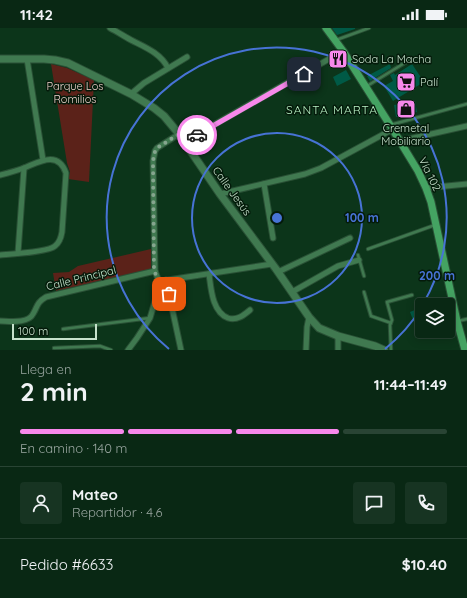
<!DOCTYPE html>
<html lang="es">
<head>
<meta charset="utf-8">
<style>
  :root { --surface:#092814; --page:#173422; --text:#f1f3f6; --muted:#99a6a0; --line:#294434; --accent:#f788eb }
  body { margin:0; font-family:Quicksand,sans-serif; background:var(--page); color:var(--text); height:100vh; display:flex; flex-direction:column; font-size:15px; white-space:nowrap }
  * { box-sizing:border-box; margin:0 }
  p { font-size:13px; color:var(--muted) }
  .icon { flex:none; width:22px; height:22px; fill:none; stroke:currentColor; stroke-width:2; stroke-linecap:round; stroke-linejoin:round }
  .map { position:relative; height:322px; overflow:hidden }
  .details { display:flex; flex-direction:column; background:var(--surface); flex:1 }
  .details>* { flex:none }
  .fabs { position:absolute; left:415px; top:270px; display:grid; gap:8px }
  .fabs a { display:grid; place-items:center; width:40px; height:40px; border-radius:4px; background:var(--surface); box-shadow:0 2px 10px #0003,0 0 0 1px var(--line); font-size:20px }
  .scale { position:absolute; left:12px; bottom:10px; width:85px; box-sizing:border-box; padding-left:4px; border:2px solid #c6e2cc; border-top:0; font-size:11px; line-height:14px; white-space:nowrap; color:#c6e2cc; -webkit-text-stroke:3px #041a0a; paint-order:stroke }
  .pin { position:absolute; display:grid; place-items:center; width:34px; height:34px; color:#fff; margin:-17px; border-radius:8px; box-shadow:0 2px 6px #0006 }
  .courier { position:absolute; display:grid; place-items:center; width:40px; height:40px; margin:-20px; border:3px solid #f788eb; border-radius:50%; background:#fff; color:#222; box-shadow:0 1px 5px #0007 }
  .headline em { font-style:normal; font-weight:800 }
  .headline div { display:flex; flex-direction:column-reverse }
  .headline { display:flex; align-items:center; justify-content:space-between; height:68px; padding:0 20px }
  h1 { font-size:26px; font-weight:800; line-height:30px }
  .bar { display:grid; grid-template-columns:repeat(4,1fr); gap:6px 4px; align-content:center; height:48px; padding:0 20px }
  .bar i { height:5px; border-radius:3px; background:var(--line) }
  .bar .current { background:var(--accent) }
  .bar p { grid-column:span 4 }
  .line { display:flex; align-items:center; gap:10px; padding:0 20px; border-top:1px solid var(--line) }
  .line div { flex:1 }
  .round { display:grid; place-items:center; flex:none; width:42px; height:42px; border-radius:4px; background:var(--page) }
  .status { display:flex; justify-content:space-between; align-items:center; height:28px; padding:0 20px; background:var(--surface); direction:ltr }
  .status svg { height:11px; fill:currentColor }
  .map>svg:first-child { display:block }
  .green { fill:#5b2219 }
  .building { fill:#005a46 }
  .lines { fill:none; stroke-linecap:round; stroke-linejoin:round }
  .service-casing { stroke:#2a5136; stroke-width:4.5 }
  .minor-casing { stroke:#2a5136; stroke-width:7 }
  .tertiary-casing { stroke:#2a5136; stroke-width:9 }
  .secondary-casing { stroke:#2a5136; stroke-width:9 }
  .service { stroke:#407950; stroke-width:2.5 }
  .minor { stroke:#407950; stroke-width:5 }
  .tertiary { stroke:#407950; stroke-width:7 }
  .secondary { stroke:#44a362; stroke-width:7 }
  .done { stroke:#85a58e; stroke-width:4; stroke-dasharray:0 7.2 }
  .route { stroke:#f788eb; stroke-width:5 }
  .ring { fill:none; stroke:#4773d5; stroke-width:2 }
  .labels { text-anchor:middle; stroke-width:3; stroke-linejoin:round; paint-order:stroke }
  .poi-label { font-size:11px; fill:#c6e2cc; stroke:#041a0a; text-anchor:start }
  .park-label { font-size:11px; fill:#eed1cb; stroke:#041a0a }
  .street-label { font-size:11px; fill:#c6e2cc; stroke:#041a0a }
  .neighbourhood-label { font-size:12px; letter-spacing:1px; fill:#b9f2c5; stroke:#041a0a }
  .centre { fill:#4773d5; stroke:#041a0a; stroke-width:2 }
  .ring-label { font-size:12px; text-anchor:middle; font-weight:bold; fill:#4773d5; stroke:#041a0a; stroke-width:3; stroke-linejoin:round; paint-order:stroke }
</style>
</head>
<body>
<div class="status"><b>11:42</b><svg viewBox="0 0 49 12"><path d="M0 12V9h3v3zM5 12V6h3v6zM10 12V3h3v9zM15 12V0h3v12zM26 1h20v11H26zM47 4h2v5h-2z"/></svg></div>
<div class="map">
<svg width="467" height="322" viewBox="0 0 467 322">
  <rect width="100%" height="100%" fill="#0c351a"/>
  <g class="green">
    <polygon points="51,36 67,40 94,52 89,154 68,151 70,144 67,135"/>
    <polygon points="151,221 151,241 149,242 56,263 53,245 69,244 78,238"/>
  </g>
  <g class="building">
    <polygon points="332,0 355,0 355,1 337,7"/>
    <polygon points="390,36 391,40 370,53 367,48"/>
    <polygon points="412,36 424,54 393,73 384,58 393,53 390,47 394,45 395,47"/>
    <polygon points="346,42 351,51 337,58 333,49"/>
    <polygon points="415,73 417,84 396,89 394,77"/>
    <polygon points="422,279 422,294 415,297 410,284"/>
  </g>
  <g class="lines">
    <g class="service-casing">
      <g id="service">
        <polyline points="336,12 369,0"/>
        <polyline points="367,58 411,31"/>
        <polyline points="390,97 467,76"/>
        <polyline points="368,221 435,197"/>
        <polyline points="358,227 364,248"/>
        <polyline points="364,264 371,288 391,295"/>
        <polyline points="458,293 467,291"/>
        <polyline points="63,301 150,290"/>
        <polyline points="54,320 100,318 111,322"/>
        <polyline points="391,322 390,297 392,292 387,274 412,267"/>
      </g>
    </g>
    <g class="minor-casing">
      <g id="minor">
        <path d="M 110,0 C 118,4 125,9 133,13 C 147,20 161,26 168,40"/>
        <polyline points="27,31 43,132"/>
        <polyline points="131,66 144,55 187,29"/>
        <polyline points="179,106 157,120 155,123 153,133 155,243 158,251 161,253 272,236"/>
        <polyline points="400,113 467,98"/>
        <polyline points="184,114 343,23"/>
        <path d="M 0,147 C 8,145 16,143 24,140 C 39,134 58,122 66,145 L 62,204 C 61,210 59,215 55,218 C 49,224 11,226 0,227"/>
        <polyline points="264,156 273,210"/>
        <polyline points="426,160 467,156"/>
        <polyline points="220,166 305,146 321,140 393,101"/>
        <polyline points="18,225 24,140"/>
        <polyline points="278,244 350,210"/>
        <path d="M 209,246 C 211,260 212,284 228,290 C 237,293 244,287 250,282"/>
        <polyline points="166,252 181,322"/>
        <polyline points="292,264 338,238 359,232"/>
        <path d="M 0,293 C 9,293 28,296 33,286 C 38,278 36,275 46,269 L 155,243"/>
        <polyline points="338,308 338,322"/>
        <polyline points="128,322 137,310 150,290 161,253"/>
        <polyline points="306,322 307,299 309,289"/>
      </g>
    </g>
    <g class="tertiary-casing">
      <polyline id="tertiary" points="0,31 44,31 55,32 68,35 131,66 154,80 164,88 179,106 220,166 276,241 309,289 319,300 338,308 375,318 384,322"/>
    </g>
    <g class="secondary-casing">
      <polyline id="secondary" points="326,0 343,23 390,97 418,143 426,160 431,174 457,293 465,322"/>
    </g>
    <use href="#service" class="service"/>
    <use href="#minor" class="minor"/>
    <use href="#tertiary" class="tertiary"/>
    <use href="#secondary" class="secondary"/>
  </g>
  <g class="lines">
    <path class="done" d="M 169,266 L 166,252 L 161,253 L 158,251 L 154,243 L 153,133 C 154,128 154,124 157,120 L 179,106 L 184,114 L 197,107"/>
    <polyline class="route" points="197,107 304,46"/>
  </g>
  <g class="ring">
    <circle cx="277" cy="190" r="85"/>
    <path d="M422 279A170 170 0 0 1 385 321M169 321A170 170 0 1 1 423 276"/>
  </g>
  <defs>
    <g id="restaurant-square" transform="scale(1)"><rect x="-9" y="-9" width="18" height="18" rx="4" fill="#f788eb" stroke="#041a0a"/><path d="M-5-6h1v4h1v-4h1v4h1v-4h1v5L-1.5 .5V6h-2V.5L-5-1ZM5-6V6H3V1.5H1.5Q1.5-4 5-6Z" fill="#111"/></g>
    <g id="supermarket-square" transform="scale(1)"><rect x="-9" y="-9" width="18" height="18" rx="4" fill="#f788eb" stroke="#041a0a"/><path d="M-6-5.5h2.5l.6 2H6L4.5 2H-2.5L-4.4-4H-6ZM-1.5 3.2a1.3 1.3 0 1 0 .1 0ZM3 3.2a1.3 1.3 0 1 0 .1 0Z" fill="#111"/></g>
    <g id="shop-square" transform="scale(1)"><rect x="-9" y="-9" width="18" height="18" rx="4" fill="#f788eb" stroke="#041a0a"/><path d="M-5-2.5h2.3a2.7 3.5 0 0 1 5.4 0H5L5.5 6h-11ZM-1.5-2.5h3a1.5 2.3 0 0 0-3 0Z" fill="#111"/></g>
  </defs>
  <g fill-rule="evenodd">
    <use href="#restaurant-square" x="338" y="31"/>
    <use href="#supermarket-square" x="406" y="54"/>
    <use href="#shop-square" x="406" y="81"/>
  </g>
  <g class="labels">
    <g class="poi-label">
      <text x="352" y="35">Soda La Macha</text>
      <text x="420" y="58">Palí</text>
      <text x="406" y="104" text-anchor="middle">Cremetal<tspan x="406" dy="13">Mobiliario</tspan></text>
    </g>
    <g class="park-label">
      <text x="75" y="62">Parque Los<tspan x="75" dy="13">Romilios</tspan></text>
    </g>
    <g class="street-label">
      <text transform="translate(430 146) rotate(64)" y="4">Vía 102</text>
      <text transform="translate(232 163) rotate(54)" y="4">Calle Jesús</text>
      <text transform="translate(81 250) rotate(-14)" y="4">Calle Principal</text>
    </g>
    <g class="neighbourhood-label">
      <text x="332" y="86">SANTA MARTA</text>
    </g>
  </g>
  <circle cx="277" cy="190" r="6" class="centre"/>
  <g class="ring-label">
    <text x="362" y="194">100 m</text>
    <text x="437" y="252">200 m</text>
  </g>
</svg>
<div class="fabs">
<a><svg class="icon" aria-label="layers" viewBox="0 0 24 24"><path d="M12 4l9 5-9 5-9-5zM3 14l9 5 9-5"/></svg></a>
</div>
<div class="scale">100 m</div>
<div class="pin" style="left:169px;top:266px;background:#ea580c"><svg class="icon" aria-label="bag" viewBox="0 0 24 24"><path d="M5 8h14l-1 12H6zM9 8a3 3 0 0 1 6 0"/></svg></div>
<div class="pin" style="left:304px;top:46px;background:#1f2937"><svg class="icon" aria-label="home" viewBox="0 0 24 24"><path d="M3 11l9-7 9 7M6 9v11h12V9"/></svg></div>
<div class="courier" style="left:197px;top:107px"><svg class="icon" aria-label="car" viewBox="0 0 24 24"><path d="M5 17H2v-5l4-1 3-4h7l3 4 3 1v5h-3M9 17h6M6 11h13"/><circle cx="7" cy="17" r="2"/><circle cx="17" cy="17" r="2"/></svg></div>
</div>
<section class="details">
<div class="headline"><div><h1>2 min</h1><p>Llega en</p></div><em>11:44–11:49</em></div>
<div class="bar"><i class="current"></i><i class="current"></i><i class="current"></i><i></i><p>En camino · 140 m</p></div>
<div class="line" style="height:72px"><a class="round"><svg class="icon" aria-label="person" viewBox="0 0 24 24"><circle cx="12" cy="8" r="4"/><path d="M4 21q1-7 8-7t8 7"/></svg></a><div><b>Mateo</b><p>Repartidor · 4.6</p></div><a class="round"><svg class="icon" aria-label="chat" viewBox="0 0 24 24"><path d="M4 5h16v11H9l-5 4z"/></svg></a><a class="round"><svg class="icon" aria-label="phone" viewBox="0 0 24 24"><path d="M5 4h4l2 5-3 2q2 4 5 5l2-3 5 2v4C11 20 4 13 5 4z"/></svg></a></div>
<div class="line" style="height:52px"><div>Pedido #6633</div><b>$10.40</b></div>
</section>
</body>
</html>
